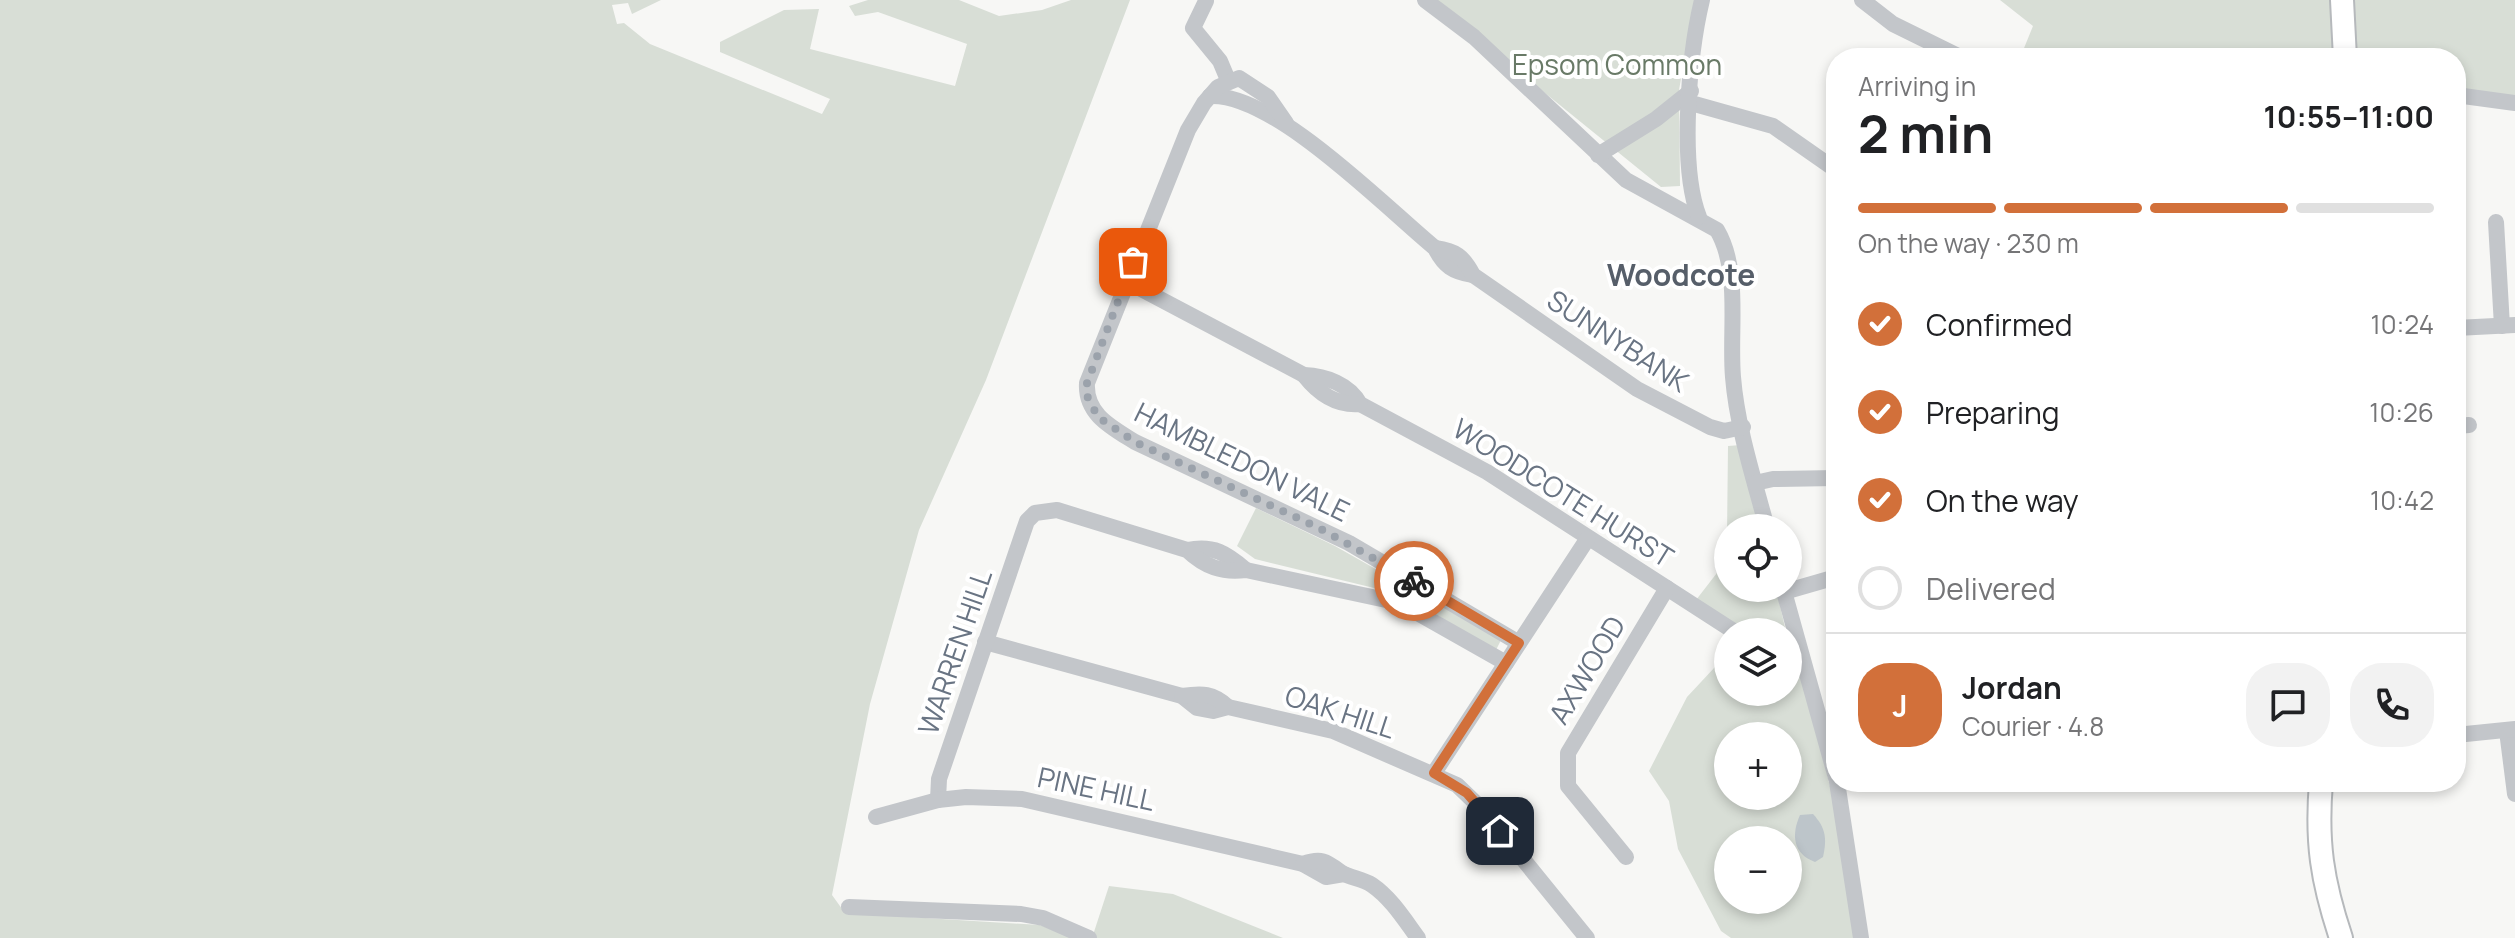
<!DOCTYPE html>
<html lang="en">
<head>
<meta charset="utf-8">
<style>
  :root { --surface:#fff; --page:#f2f2f2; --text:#202124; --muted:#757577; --line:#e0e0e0; --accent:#d2703a }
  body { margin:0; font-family:Manrope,sans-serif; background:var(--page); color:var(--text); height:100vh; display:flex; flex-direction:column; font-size:30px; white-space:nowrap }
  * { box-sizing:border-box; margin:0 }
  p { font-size:26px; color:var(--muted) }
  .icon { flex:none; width:44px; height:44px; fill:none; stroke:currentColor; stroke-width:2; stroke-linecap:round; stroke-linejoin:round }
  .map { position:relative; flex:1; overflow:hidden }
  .drawer { position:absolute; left:1826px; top:48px; width:640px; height:744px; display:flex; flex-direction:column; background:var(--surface); border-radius:32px; box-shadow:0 4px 12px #0003 }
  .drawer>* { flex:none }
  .fabs { position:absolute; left:1714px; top:514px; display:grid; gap:16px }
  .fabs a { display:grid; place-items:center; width:88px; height:88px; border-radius:50%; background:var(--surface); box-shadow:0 4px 12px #0003; font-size:40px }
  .pin { position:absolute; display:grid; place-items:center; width:68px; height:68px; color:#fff; margin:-34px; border-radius:16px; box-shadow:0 4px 12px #0006 }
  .courier { position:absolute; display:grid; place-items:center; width:80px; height:80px; margin:-40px; border:6px solid #d2703a; border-radius:50%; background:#fff; color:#222; box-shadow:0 2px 10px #0007 }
  .overview em { font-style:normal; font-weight:700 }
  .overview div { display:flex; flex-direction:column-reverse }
  .overview { display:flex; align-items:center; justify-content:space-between; height:136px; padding:0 32px }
  h1 { font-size:52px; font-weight:700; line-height:60px }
  .bar { display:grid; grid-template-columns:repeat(4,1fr); gap:12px 8px; align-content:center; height:96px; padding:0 32px }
  .bar i { height:10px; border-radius:6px; background:var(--line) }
  .bar .selected { background:var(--accent) }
  .bar p { grid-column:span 4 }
  .line { display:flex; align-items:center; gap:20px; padding:0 32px; border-top:2px solid var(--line) }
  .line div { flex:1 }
  .round { display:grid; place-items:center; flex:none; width:84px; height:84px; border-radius:32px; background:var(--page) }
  ol { padding:0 32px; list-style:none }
  li { display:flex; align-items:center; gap:24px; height:88px }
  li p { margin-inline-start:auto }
  li .icon { padding:8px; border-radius:50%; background:var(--accent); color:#fff; stroke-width:4 }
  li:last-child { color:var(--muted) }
  li i { width:44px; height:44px; border:4px solid var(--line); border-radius:50% }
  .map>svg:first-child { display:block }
  .green { fill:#d8ded6; fill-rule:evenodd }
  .water { fill:#bdc5ca }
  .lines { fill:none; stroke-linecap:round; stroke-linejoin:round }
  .highway-casing { stroke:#b6b9bc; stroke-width:26 }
  .minor { stroke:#c3c6ca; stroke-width:16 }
  .highway { stroke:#fff; stroke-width:22 }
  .done { stroke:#9ba2ab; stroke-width:8; stroke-dasharray:0 14.4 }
  .route { stroke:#d2703a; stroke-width:10 }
  .labels { text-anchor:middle; stroke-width:8; stroke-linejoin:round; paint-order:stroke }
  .park-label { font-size:28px; fill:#697a67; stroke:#fff }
  .street-label { font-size:28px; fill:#697483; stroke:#fff }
  .neighbourhood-label { font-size:30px; font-weight:bold; fill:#565e69; stroke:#fff }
</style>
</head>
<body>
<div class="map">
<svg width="2515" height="938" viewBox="0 0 2515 938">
  <rect width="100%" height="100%" fill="#f7f7f5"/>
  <g class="green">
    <polygon points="0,0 661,0 632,14 628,3 612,5 617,24 624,23 650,44 822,114 830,99 720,52 720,42 784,10 819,9 810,49 955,86 967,44 878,12 855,16 849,6 868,0 959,0 999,16 1042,10 1071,0 1130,0 986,380 919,530 870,704 832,895 845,913 1040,925 1072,938 0,938"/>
    <polygon points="1430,0 1695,0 1679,90 1680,186 1661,187"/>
    <polygon points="2000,0 2515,0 2515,100 2456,92 2456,58 2020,58 2033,26"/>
    <polygon points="1741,445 1762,528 1728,528 1728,588 1776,588 1786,632 1749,632 1696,600 1720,569 1727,535 1728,446"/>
    <polygon points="1256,508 1335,546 1501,640 1496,650 1403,595 1255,559 1237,546"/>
    <path d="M 1728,653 L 1728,692 L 1788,692 L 1788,660 L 1800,667 L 1833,798 L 1856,938 L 1731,938 L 1721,931 L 1678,849 L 1669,801 L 1649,771 L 1687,697 ZM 1728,736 L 1788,736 L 1788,796 L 1728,796 ZM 1728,840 L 1788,840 L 1788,900 L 1728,900 Z"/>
    <polygon points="1109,886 1173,894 1283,938 1092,938"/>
  </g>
  <path class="water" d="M 1813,814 C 1826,828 1827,839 1823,857 L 1815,862 C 1793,854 1791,835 1800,815 Z"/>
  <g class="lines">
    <g class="highway-casing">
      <g id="highway">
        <polyline points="2342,0 2345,58"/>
        <path d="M 2321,782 C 2316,842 2322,881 2341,938"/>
      </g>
    </g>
    <g class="minor">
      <path d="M 1425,0 L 1474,37 L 1626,180 L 1717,230 C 1741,271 1729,330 1733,377 C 1737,427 1754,479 1767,528"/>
      <polyline points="1862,0 1893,24 1962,58"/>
      <polyline points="1206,1 1193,28 1220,61 1228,80"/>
      <polyline points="2456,95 2515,103"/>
      <path d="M 1210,96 C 1274,93 1384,206 1435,248 C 1444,266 1453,272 1473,275"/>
      <polyline points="1691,103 1773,126 1836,170"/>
      <path d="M 1286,123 L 1268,97 L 1239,78 L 1218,87 L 1204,103 L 1188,130 L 1087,383 C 1085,414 1111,427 1135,442 L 1349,543 L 1519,643"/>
      <polyline points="1598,155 1656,119 1691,91"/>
      <path d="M 1699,217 C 1679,166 1689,54 1702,0"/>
      <polyline points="2496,222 2502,326"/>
      <path d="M 1435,248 C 1456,251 1463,256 1473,275 L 1637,389 L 1710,427 L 1724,431 L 1743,427"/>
      <path d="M 1126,281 L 1304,375 C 1326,376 1349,384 1360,404 L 1487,472 L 1735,632"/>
      <polyline points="2456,328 2515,325"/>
      <path d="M 1304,375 C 1318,393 1336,406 1360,404"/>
      <polyline points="2456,426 2469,425"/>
      <polyline points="1755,483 1773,479 1836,478"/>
      <path d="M 1187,550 C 1214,545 1226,553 1246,570"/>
      <polyline points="1783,588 1836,778"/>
      <polyline points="1784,592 1836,577"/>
      <polyline points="985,642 1182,696 1197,708 1213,711 1228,707 1333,731 1457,785 1483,810 1587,938"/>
      <path d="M 1182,696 C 1202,693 1213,693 1228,707"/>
      <polyline points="2507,731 2515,794"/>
      <polyline points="2456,735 2515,729"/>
      <polyline points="1434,773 1588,538"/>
      <polyline points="1837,782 1861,938"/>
      <path d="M 938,800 L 939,779 L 1027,521 L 1035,513 L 1057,510 L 1187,550 C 1205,567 1222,573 1246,570 L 1400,603 L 1506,663"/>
      <polyline points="876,817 938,800 966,797 1022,799 1303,864 1326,877 1344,874"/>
      <polyline points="1626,857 1568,786 1568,753 1667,588"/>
      <path d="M 1303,864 C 1322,857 1327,862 1342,873 C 1351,878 1363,879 1372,885 C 1391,898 1404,919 1418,938"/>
      <polyline points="849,907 1021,914 1043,918 1089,938"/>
    </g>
    <use href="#highway" class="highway"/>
  </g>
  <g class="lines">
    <polyline class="done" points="1133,262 1087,383 1087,396 1098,417 1135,442 1319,528 1414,581"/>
    <polyline class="route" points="1414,581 1519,643 1434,773 1467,793 1500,831"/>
  </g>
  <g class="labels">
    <g class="park-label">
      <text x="1617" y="75">Epsom Common</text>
    </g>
    <g class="street-label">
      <text transform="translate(1618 341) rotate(33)" y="10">SUNNYBANK</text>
      <text transform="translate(1242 462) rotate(26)" y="10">HAMBLEDON VALE</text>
      <text transform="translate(1563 493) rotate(32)" y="10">WOODCOTE HURST</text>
      <text transform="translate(955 652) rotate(-71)" y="10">WARREN HILL</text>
      <text transform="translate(1587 670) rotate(-59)" y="10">AXWOOD</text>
      <text transform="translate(1340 712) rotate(18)" y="10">OAK HILL</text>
      <text transform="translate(1096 789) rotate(12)" y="10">PINE HILL</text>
    </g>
    <g class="neighbourhood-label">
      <text x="1681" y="286">Woodcote</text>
    </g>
  </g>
</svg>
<div class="fabs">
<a><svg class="icon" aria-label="locate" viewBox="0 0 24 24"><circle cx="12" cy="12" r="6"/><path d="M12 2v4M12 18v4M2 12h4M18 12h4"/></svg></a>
<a><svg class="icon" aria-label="layers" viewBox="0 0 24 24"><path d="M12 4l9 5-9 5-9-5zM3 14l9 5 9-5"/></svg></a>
<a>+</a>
<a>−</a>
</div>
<div class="pin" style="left:1133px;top:262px;background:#ea580c"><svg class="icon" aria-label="bag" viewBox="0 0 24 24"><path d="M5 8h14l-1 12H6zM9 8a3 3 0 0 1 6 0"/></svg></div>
<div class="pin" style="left:1500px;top:831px;background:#1f2937"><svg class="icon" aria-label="home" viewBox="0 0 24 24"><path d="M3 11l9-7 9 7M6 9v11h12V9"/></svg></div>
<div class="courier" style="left:1414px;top:581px"><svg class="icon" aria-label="bike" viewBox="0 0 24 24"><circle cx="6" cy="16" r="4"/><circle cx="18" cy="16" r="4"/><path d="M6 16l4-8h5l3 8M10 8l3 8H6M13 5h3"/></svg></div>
<section class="drawer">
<div class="overview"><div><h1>2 min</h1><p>Arriving in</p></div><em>10:55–11:00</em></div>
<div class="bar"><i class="selected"></i><i class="selected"></i><i class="selected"></i><i></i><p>On the way · 230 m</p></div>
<ol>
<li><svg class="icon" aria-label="check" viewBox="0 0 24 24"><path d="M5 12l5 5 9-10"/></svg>Confirmed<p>10:24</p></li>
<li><svg class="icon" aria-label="check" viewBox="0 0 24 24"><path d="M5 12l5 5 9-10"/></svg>Preparing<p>10:26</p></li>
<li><svg class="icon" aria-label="check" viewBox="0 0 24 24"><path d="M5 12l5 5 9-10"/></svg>On the way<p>10:42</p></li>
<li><i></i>Delivered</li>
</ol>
<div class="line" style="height:144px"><b class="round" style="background:var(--accent);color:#fff">J</b><div><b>Jordan</b><p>Courier · 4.8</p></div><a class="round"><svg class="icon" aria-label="chat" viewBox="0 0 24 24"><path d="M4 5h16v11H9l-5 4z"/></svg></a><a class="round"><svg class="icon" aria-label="phone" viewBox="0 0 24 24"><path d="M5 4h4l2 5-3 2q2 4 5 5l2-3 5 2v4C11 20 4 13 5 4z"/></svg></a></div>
</section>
</div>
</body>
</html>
